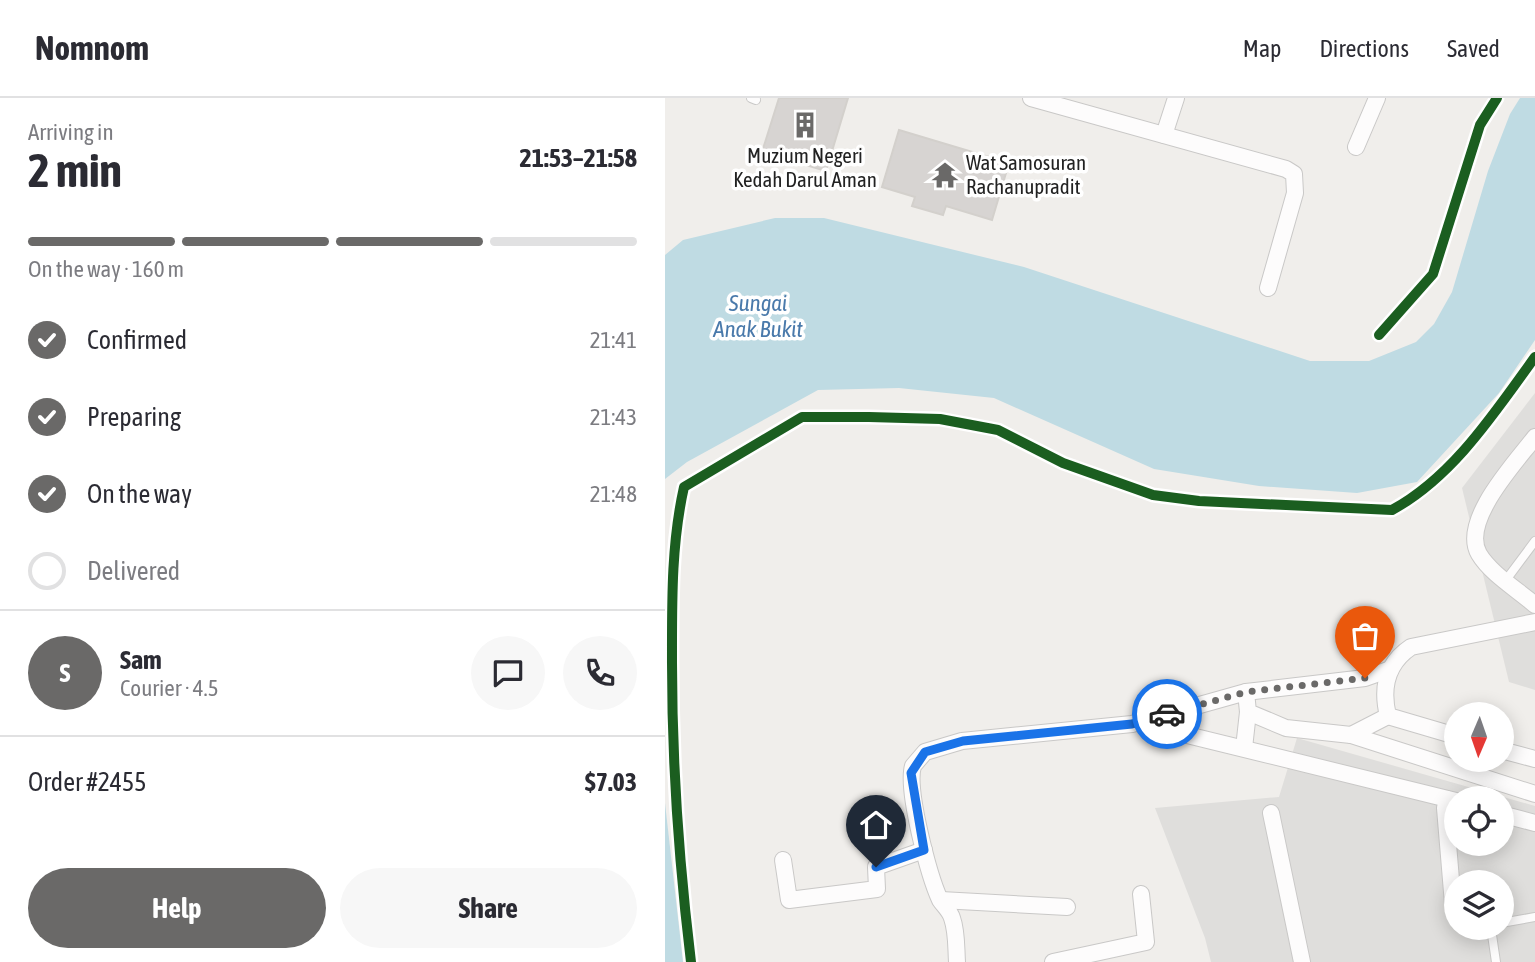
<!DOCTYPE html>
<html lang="en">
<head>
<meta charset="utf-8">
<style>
  :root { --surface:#fff; --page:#f7f7f7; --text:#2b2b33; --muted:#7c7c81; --line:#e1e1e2; --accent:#6a6968 }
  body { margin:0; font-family:"Asap Condensed",sans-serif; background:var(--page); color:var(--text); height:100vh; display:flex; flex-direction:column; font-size:26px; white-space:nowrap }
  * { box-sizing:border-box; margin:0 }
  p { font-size:23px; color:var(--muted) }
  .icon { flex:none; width:38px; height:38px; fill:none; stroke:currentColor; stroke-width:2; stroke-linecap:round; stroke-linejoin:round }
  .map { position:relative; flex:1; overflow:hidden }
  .sheet { display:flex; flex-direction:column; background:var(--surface); width:665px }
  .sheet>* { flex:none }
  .needle { width:46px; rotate:182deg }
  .fabs { position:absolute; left:779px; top:604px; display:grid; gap:14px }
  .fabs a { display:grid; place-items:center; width:70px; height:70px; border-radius:50%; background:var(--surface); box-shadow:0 4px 18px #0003; font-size:35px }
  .pin { position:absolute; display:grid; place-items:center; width:60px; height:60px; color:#fff; margin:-72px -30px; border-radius:50% 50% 50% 0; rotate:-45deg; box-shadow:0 0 7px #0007 }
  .pin .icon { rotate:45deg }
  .courier { position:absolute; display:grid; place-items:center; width:70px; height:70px; margin:-35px; border:5px solid #1a73e8; border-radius:50%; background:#fff; color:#222; box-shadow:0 2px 9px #0007 }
  .headline em { font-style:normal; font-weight:700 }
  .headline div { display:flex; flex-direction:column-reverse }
  .headline { display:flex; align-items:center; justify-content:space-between; height:119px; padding:0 28px }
  h1 { font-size:46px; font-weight:700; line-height:52px }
  .bar { display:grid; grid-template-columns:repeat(4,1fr); gap:10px 7px; align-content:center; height:84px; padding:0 28px }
  .bar i { height:9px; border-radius:5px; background:var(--line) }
  .bar .selected { background:var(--accent) }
  .bar p { grid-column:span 4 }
  .line { display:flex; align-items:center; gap:18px; padding:0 28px; border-top:2px solid var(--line) }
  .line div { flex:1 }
  .round { display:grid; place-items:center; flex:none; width:74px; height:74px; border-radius:37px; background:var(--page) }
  ol { padding:0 28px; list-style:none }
  li { display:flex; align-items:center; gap:21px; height:77px }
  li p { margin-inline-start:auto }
  li .icon { padding:7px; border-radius:50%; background:var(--accent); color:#fff; stroke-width:4 }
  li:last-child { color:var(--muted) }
  li i { width:38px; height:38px; border:4px solid var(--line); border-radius:50% }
  .cta { display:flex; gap:14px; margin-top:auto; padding:14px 28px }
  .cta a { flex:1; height:80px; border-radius:42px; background:var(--accent); color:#fff; font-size:28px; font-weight:700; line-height:80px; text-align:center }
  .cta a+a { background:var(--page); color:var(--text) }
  header { display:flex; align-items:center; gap:42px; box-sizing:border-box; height:98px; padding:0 35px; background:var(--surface); border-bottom:2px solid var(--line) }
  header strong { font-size:33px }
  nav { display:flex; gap:38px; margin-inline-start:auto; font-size:24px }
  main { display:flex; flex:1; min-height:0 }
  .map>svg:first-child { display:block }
  .residential { fill:#dfdedc; fill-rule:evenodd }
  .water { fill:#bfdbe3 }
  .building { fill:#d7d4d2; stroke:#d3d0cc; stroke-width:2 }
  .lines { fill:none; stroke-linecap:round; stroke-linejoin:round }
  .service-casing { stroke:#c9c8c7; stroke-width:10 }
  .minor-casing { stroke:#c9c8c7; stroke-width:18 }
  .service { stroke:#fdfcfc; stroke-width:8 }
  .minor { stroke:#fdfcfc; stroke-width:16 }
  .cycleway-casing { stroke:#fff; stroke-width:15 }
  .cycleway { stroke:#1b5e20; stroke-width:10 }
  .done { stroke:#6a6968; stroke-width:7; stroke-dasharray:0 12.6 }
  .route { stroke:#1a73e8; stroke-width:9 }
  .labels { text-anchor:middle; stroke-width:7; stroke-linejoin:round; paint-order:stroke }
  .poi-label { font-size:21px; fill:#222; stroke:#fff }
  .water-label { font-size:23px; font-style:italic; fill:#4a7aab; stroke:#fff }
</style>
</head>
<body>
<header>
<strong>Nomnom</strong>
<nav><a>Map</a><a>Directions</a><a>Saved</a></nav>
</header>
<main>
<section class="sheet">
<div class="headline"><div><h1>2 min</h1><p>Arriving in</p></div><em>21:53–21:58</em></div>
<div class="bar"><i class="selected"></i><i class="selected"></i><i class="selected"></i><i></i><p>On the way · 160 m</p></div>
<ol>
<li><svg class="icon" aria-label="check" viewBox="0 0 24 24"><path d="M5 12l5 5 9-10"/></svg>Confirmed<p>21:41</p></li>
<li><svg class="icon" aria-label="check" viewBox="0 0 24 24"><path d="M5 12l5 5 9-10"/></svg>Preparing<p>21:43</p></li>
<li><svg class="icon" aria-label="check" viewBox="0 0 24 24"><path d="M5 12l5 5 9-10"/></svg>On the way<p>21:48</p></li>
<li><i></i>Delivered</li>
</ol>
<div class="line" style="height:126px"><b class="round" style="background:var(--accent);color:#fff">S</b><div><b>Sam</b><p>Courier · 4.5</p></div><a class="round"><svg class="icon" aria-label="chat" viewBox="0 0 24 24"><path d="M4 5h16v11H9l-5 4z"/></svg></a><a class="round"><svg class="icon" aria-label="phone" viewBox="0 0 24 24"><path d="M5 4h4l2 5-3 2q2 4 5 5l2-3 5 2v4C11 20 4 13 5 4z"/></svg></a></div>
<div class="line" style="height:91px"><div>Order #2455</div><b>$7.03</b></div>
<div class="cta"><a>Help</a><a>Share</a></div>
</section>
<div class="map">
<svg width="870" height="864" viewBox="0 0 870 864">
  <rect width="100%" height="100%" fill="#f0eeeb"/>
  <g class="residential">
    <polygon points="870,295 870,592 844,584 797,390"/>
    <path d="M 632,640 L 870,708 L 870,864 L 546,864 L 540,840 L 490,710 L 614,699 ZM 791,700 L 836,700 L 836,746 L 791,746 ZM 791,784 L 836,784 L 836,830 L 791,830 Z"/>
  </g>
  <g class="water">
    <polygon points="855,0 870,0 870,242 834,295 752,384 692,395 594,388 489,371 329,300 234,290 153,292 22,364 0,381 0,157 18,142 110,120 159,120 359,169 645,263 704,263 751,244 769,226 787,194 823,73 845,16"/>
    <polygon points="0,705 18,864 0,864"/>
  </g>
  <g class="building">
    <polygon points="114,0 183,0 161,73 97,54"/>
    <polygon points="234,32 344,65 327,122 281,108 278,117 247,108 250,99 217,89"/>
  </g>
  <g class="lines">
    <g class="service-casing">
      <g id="service">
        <polyline points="86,0 91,2"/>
        <polyline points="841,482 870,443"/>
        <polyline points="836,825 870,819"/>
        <polyline points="826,830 831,864"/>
      </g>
    </g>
    <g class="minor-casing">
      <g id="minor">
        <polyline points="366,0 621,71 629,76 630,95 603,190"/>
        <polyline points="499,37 511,0"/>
        <polyline points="691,49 712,0"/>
        <path d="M 870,339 C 851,364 795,423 814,456 C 826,476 853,492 870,507"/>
        <polyline points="581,594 583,614 621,630 686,637 870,696"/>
        <polyline points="510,634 791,703"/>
        <polyline points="686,637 723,618"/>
        <path d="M 791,638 L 723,618 C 716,589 722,565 746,549 L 870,524"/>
        <polyline points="579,650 583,614"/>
        <polyline points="836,652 870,661"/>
        <polyline points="782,701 780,710 788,806"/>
        <polyline points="606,715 637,864"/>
        <polyline points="836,716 870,725"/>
        <polyline points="118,762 124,802 212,791 211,769 259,752"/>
        <polyline points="276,802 402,809"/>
        <path d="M 292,864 C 291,849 292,834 287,820 C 285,813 279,808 275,802 C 264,778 241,692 248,668 L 260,654 L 297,643 L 467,626 L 581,594 L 700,580 L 723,572"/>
        <polyline points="388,864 481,844 476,796"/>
      </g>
    </g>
    <use href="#service" class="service"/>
    <use href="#minor" class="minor"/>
    <g class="cycleway-casing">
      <g id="cycleway">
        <polyline points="714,237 768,176 815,27 832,0"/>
        <path d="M 26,864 C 14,765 7,665 7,565 C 7,506 6,447 19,389 L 137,319 L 204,319 L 275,321 L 333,332 L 398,365 L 488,397 L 534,403 L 727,412 C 788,379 830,314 870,259"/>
      </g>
    </g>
    <use href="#cycleway" class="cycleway"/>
  </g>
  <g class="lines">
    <polyline class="done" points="502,616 581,594 700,580"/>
    <polyline class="route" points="211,769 259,752 246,675 260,654 298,643 467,626 502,616"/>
  </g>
  <defs>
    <g id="building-bare" transform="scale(2.1)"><path d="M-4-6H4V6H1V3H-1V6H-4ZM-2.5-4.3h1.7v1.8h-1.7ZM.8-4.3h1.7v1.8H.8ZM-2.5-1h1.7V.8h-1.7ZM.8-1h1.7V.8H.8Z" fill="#6a6968" stroke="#fff" stroke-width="2.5" paint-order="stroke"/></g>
    <g id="temple-bare" transform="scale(2.1)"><path d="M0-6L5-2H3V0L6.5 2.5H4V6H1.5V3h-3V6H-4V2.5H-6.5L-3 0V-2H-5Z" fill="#6a6968" stroke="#fff" stroke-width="2.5" paint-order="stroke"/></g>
  </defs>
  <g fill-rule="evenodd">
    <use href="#building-bare" x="140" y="27"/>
    <use href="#temple-bare" x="280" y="77"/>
  </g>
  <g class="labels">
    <g class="poi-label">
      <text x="140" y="65">Muzium Negeri<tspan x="140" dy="24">Kedah Darul Aman</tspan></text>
      <text x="301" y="72" text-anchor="start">Wat Samosuran<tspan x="301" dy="24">Rachanupradit</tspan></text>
    </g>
    <g class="water-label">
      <text x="93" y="213">Sungai<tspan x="93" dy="26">Anak Bukit</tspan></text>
    </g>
  </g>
</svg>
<div class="fabs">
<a><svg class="needle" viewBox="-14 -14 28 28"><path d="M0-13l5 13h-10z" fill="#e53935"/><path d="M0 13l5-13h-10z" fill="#7c7c81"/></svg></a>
<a><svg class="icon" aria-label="locate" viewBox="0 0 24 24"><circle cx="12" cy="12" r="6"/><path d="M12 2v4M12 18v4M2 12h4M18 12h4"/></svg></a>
<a><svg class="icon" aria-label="layers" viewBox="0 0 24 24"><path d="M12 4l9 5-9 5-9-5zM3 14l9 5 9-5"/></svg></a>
</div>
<div class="pin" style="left:700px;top:580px;background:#ea580c"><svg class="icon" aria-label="bag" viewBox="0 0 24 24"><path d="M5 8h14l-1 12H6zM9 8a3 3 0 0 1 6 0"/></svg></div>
<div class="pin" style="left:211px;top:769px;background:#1f2937"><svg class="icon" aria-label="home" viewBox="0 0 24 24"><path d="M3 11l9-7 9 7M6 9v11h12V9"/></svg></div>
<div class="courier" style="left:502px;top:616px"><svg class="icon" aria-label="car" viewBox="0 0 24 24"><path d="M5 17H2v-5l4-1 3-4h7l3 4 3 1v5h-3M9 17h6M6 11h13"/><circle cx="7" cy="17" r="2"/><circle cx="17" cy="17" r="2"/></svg></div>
</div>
</main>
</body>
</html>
